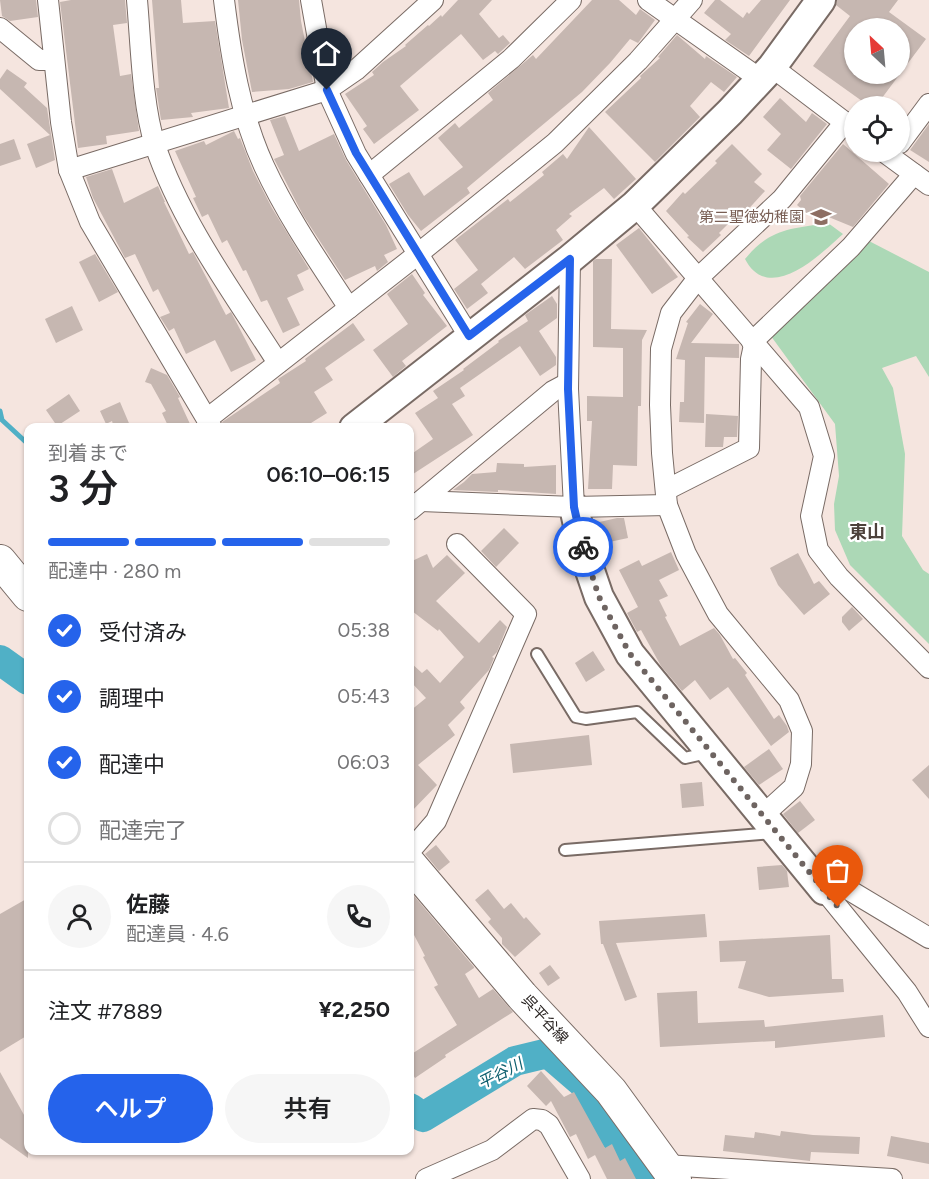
<!DOCTYPE html>
<html lang="ja">
<head>
<meta charset="utf-8">
<style>
  :root { --surface:#fff; --page:#f6f6f6; --text:#202124; --muted:#757577; --line:#e0e0e0; --accent:#2563eb }
  body { margin:0; font-family:Figtree,"Noto Sans JP",sans-serif; background:var(--page); color:var(--text); height:100vh; display:flex; flex-direction:column; font-size:22px; white-space:nowrap }
  * { box-sizing:border-box; margin:0 }
  p { font-size:20px; color:var(--muted) }
  .icon { flex:none; width:33px; height:33px; fill:none; stroke:currentColor; stroke-width:2; stroke-linecap:round; stroke-linejoin:round }
  .map { position:relative; flex:1; overflow:hidden }
  .drawer { position:absolute; left:24px; top:423px; width:390px; height:732px; display:flex; flex-direction:column; background:var(--surface); border-radius:12px; box-shadow:0 2px 4px #0004 }
  .drawer>* { flex:none }
  .needle { width:39px; rotate:334deg }
  .buttons { position:absolute; left:844px; top:18px; display:grid; gap:12px }
  .buttons a { display:grid; place-items:center; width:66px; height:66px; border-radius:50%; background:var(--surface); box-shadow:0 2px 4px #0004; font-size:30px }
  .pin { position:absolute; display:grid; place-items:center; width:51px; height:51px; color:#fff; margin:-62px -26px; border-radius:50% 50% 50% 0; rotate:-45deg; box-shadow:0 0 6px #0007 }
  .pin .icon { rotate:45deg }
  .courier { position:absolute; display:grid; place-items:center; width:60px; height:60px; margin:-30px; border:4px solid #2563eb; border-radius:50%; background:#fff; color:#222; box-shadow:0 2px 8px #0007 }
  .head em { font-style:normal; font-weight:600 }
  .head div { display:flex; flex-direction:column-reverse }
  .head { display:flex; align-items:center; justify-content:space-between; height:102px; padding:0 24px }
  h1 { font-size:39px; font-weight:600; line-height:45px }
  .bar { display:grid; grid-template-columns:repeat(4,1fr); gap:9px 6px; align-content:center; height:72px; padding:0 24px }
  .bar i { height:8px; border-radius:4px; background:var(--line) }
  .bar .active { background:var(--accent) }
  .bar p { grid-column:span 4 }
  .line { display:flex; align-items:center; gap:15px; padding:0 24px; border-top:2px solid var(--line) }
  .line div { flex:1 }
  .round { display:grid; place-items:center; flex:none; width:63px; height:63px; border-radius:32px; background:var(--page) }
  ol { padding:0 24px; list-style:none }
  li { display:flex; align-items:center; gap:18px; height:66px }
  li p { margin-inline-start:auto }
  li .icon { padding:6px; border-radius:50%; background:var(--accent); color:#fff; stroke-width:4 }
  li:last-child { color:var(--muted) }
  li i { width:33px; height:33px; border:3px solid var(--line); border-radius:50% }
  .button { display:flex; gap:12px; margin-top:auto; padding:12px 24px }
  .button a { flex:1; height:69px; border-radius:36px; background:var(--accent); color:#fff; font-size:24px; font-weight:600; line-height:69px; text-align:center }
  .button a+a { background:var(--page); color:var(--text) }
  .map>svg:first-child { display:block }
  .green { fill:#acd8b6 }
  .lines { fill:none; stroke-linecap:round; stroke-linejoin:round }
  .stream { stroke:#50b0c6; stroke-width:5 }
  .river { stroke:#50b0c6; stroke-width:30 }
  .building { fill:#c6b7b1; fill-rule:evenodd }
  .lane-casing { stroke:#796b65; stroke-width:14 }
  .street-casing { stroke:#796b65; stroke-width:22 }
  .secondary-casing { stroke:#796b65; stroke-width:32 }
  .primary-casing { stroke:#796b65; stroke-width:34 }
  .lane { stroke:#fff; stroke-width:10 }
  .street { stroke:#fff; stroke-width:20 }
  .secondary { stroke:#fff; stroke-width:28 }
  .primary { stroke:#fff; stroke-width:32 }
  .done { stroke:#6e6461; stroke-width:6; stroke-dasharray:0 10.8 }
  .route { stroke:#2563eb; stroke-width:8 }
  .labels { text-anchor:middle; stroke-width:4.5; stroke-linejoin:round; paint-order:stroke }
  .education-label { font-size:15px; fill:#785e54; stroke:#fff; text-anchor:end }
  .street-label { font-size:15px; fill:#251f1d; stroke:#fff }
  .water-label { font-size:16px; font-style:italic; fill:#10606f; stroke:#fff }
  .quarter-label { font-size:18px; font-weight:bold; fill:#4d413b; stroke:#fff }
</style>
</head>
<body>
<div class="map">
<svg width="929" height="1179" viewBox="0 0 929 1179">
  <rect width="100%" height="100%" fill="#f5e5df"/>
  <g class="green">
    <path d="M 828,223 L 843,234 C 820,255 769,305 745,259 C 771,228 790,229 828,223 Z"/>
    <polygon points="869,241 929,272 929,377 916,356 882,368 893,388 905,454 902,536 923,570 929,574 929,644 850,565 835,530 834,504 839,476 835,424 768,332"/>
  </g>
  <g class="lines">
    <polyline class="stream" points="0,411 2,420 28,444"/>
    <g class="river">
      <polyline points="0,660 28,680"/>
      <polyline points="410,1108 423,1117 515,1061 548,1053 584,1084 601,1118 647,1179"/>
    </g>
  </g>
  <g class="building">
    <polygon points="0,0 36,0 38,17 10,21 2,16"/>
    <polygon points="71,0 125,0 127,23 113,25 120,76 131,74 139,131 106,136 107,144 78,148 60,2"/>
    <polygon points="152,0 181,0 183,23 215,21 229,108 191,113 193,117 161,120 156,88 159,88"/>
    <polygon points="238,0 299,0 301,21 313,82 289,89 252,92 242,40"/>
    <polygon points="458,0 492,0 479,14 499,38 503,35 510,43 498,54 495,51 483,60 461,34 400,86 419,110 374,144 363,129 367,126 345,94 374,75 372,72 383,62 406,46 405,45 428,25 429,26 441,15 442,17"/>
    <polygon points="592,0 619,0 636,15 640,9 655,20 638,43 630,39 610,63 582,92 467,188 470,193 421,231 408,215 389,184 409,172 424,196 463,167 438,138 455,123 459,128 493,100 488,93 533,55 536,59"/>
    <polygon points="715,0 720,0 743,18 747,12 749,14 761,0 790,0 749,56 725,40 731,34 704,13"/>
    <path d="M 837,0 L 898,0 L 889,12 L 926,39 L 876,106 L 869,106 L 813,66 L 850,16 L 836,5 ZM 855,28 L 900,28 L 900,74 L 855,74 Z"/>
    <polygon points="677,35 705,59 706,56 737,77 724,92 711,82 690,106 700,117 655,162 605,112 641,78 640,76 660,58 658,57"/>
    <polygon points="7,69 27,83 24,87 47,108 55,160 36,168 27,144 50,135 0,89 0,79"/>
    <polygon points="780,98 806,122 812,113 827,124 791,169 767,150 781,134 763,117"/>
    <polygon points="285,116 299,151 334,134 346,160 386,225 397,249 384,255 388,262 377,271 375,266 345,280 303,215 274,159 284,155 270,120"/>
    <polygon points="929,124 929,162 910,150"/>
    <polygon points="589,127 636,179 614,199 604,188 569,214 572,216 556,230 563,240 525,269 514,257 481,284 488,293 467,309 454,289 478,270 455,240 508,199 510,202 544,175 542,172 563,154 567,159"/>
    <polygon points="234,131 238,139 240,138 253,171 272,208 309,269 297,275 304,290 287,298 300,325 283,333 267,300 261,302 246,270 243,271 227,240 222,243 208,214 202,217 193,198 196,197 175,151 204,141 206,145"/>
    <polygon points="14,139 21,159 0,166 0,144"/>
    <polygon points="732,144 762,174 754,182 765,191 743,215 740,212 719,233 721,235 703,252 687,237 689,236 666,211 683,192 685,194 717,163 715,161"/>
    <polygon points="843,144 889,184 853,227 814,211 810,216 797,205 801,200 800,196"/>
    <polygon points="112,169 124,203 158,186 165,202 164,202 189,254 193,252 226,315 231,312 256,360 231,372 215,340 186,354 174,328 169,331 160,317 170,313 158,289 153,292 135,254 125,258 93,198 86,177"/>
    <polygon points="639,228 678,277 652,294 616,245"/>
    <polygon points="95,254 118,292 99,302 79,262"/>
    <polygon points="596,259 612,259 611,329 647,330 642,340 641,406 638,406 637,466 613,465 612,489 588,489 592,421 587,421 587,396 623,397 623,348 593,347 593,261"/>
    <polygon points="412,274 425,293 423,295 447,326 402,361 406,366 393,377 373,350 408,324 387,294"/>
    <polygon points="552,296 557,304 557,318 539,331 556,357 556,365 540,376 520,346 460,388 465,396 452,404 473,435 410,476 410,455 433,439 415,413 438,398 433,391 464,370 463,369 499,342 498,341 528,321 525,315"/>
    <polygon points="700,304 713,314 691,343 739,344 739,358 705,357 704,423 679,422 680,402 684,402 685,360 676,359 688,323 686,322"/>
    <polygon points="72,306 83,330 56,343 45,319"/>
    <polygon points="353,323 365,340 325,368 333,380 314,392 327,413 303,428 224,428 222,422 280,383 278,379 306,361 305,359"/>
    <polygon points="151,368 167,375 180,397 178,398 190,424 183,428 169,428 162,413 166,411 151,384 145,382"/>
    <polygon points="69,394 80,411 57,426 46,410"/>
    <polygon points="120,402 131,428 114,428 112,421 106,424 100,411"/>
    <polygon points="706,414 738,416 737,437 724,437 723,447 705,447"/>
    <polygon points="497,463 524,464 524,467 556,465 556,494 498,490 498,492 453,490 464,482 472,474 496,472"/>
    <polygon points="617,518 624,518 628,538 600,544 595,523"/>
    <polygon points="504,528 519,543 496,567 481,551"/>
    <polygon points="671,552 679,570 659,580 668,596 659,600 667,616 665,617 680,646 714,628 720,635 733,659 735,658 747,673 745,675 774,719 779,715 787,726 789,732 771,746 728,687 710,700 695,680 682,691 661,666 641,630 637,632 636,630 627,613 638,607 619,570 639,560 642,566"/>
    <polygon points="798,553 814,584 819,581 830,594 804,615 778,585 770,568"/>
    <polygon points="427,554 433,568 447,555 465,573 436,601 479,643 500,620 507,627 497,652 492,657 494,658 489,670 460,702 465,708 448,725 455,735 418,765 437,785 410,813 410,711 426,698 410,681 410,662 422,673 427,669 440,683 464,657 439,629 438,631 412,611 414,609 410,604 410,562"/>
    <polygon points="852,607 863,619 849,631 842,622 842,617"/>
    <polygon points="593,651 605,670 586,682 575,663"/>
    <polygon points="589,735 592,765 513,773 510,744"/>
    <polygon points="769,749 783,769 759,785 744,767"/>
    <polygon points="929,765 929,799 912,780"/>
    <polygon points="702,782 704,806 682,808 680,784"/>
    <polygon points="800,801 815,820 798,833 783,814"/>
    <polygon points="436,845 450,862 439,871 425,854"/>
    <polygon points="838,848 852,867 838,876 825,858"/>
    <polygon points="782,865 787,871 789,887 759,890 757,867"/>
    <polygon points="488,889 504,909 511,903 524,919 526,917 541,934 515,957 502,944 502,938 488,922 491,919 475,900"/>
    <polygon points="410,891 474,967 474,968 465,974 479,998 493,989 513,1012 445,1055 446,1057 415,1078 410,1070 410,1055 457,1025 434,987 438,985 423,957 425,956 413,933 410,935"/>
    <polygon points="28,898 28,1035 0,1052 0,914"/>
    <polygon points="705,914 707,937 616,943 637,997 625,1001 603,944 601,944 599,921"/>
    <polygon points="830,935 832,979 843,979 844,992 769,997 738,988 746,961 720,962 719,941"/>
    <polygon points="550,965 560,978 548,986 539,973"/>
    <polygon points="697,991 698,1023 764,1020 765,1027 883,1015 885,1037 775,1048 775,1041 660,1047 657,993"/>
    <polygon points="541,1071 564,1097 574,1092 605,1148 612,1144 620,1161 625,1158 636,1179 607,1179 595,1155 588,1159 576,1134 570,1137 551,1101 546,1106 527,1086"/>
    <polygon points="0,1072 28,1122 28,1158 0,1138"/>
    <polygon points="781,1131 813,1135 860,1137 859,1154 811,1152 810,1161 723,1151 725,1135 754,1138 755,1132 780,1136"/>
    <polygon points="891,1136 929,1143 929,1164 887,1156"/>
  </g>
  <g class="lines">
    <g class="lane-casing">
      <g id="lane">
        <polyline points="537,654 576,717 586,719 637,712 685,758 707,753"/>
        <polyline points="565,850 774,833"/>
      </g>
    </g>
    <g class="street-casing">
      <g id="street">
        <polyline points="48,0 61,122 69,170 90,222 212,428"/>
        <path d="M 137,0 C 141,45 142,103 155,145 C 181,223 234,294 278,363"/>
        <path d="M 224,0 C 231,56 240,114 264,166 C 287,216 319,262 349,308"/>
        <polyline points="311,0 327,90 356,154 469,336"/>
        <polyline points="648,0 760,79"/>
        <polyline points="0,28 39,60 54,60"/>
        <polyline points="772,67 855,130"/>
        <polyline points="900,143 929,104"/>
        <polyline points="884,152 929,185"/>
        <polyline points="69,170 327,90 356,70 433,0"/>
        <polyline points="369,175 511,59 571,0"/>
        <polyline points="635,205 809,407 824,456 811,516 818,550 839,577 929,668"/>
        <polyline points="570,259 568,389 574,507"/>
        <polyline points="752,342 851,247 914,174"/>
        <polyline points="207,419 418,254 555,143 638,61 692,0"/>
        <polyline points="666,490 749,448 751,359 754,345"/>
        <polyline points="421,501 574,507 667,505"/>
        <polyline points="410,510 553,391 568,383"/>
        <polyline points="762,816 794,787 801,764 802,731 789,700 718,614 686,554 667,505 662,453 660,405 661,349 671,313 698,278 782,199 845,122"/>
        <polyline points="410,851 436,821 526,614 457,544"/>
        <polyline points="824,890 907,992 929,1027"/>
        <polyline points="824,890 844,887 929,938"/>
        <polyline points="665,1165 892,1179"/>
        <polyline points="426,1179 492,1150 533,1119 542,1120 549,1125 580,1179"/>
      </g>
    </g>
    <g class="secondary-casing">
      <g id="secondary">
        <polyline points="354,428 570,259 635,205 730,112 772,67 821,0"/>
        <polyline points="574,507 584,553 599,597 630,654 824,890"/>
      </g>
    </g>
    <g class="primary-casing">
      <g id="primary">
        <polyline points="0,561 28,595"/>
        <polyline points="410,864 522,996 611,1091 675,1179"/>
      </g>
    </g>
    <use href="#lane" class="lane"/>
    <use href="#street" class="street"/>
    <use href="#secondary" class="secondary"/>
    <use href="#primary" class="primary"/>
  </g>
  <g class="lines">
    <polyline class="done" points="583,547 599,597 630,654 838,907"/>
    <polyline class="route" points="327,90 356,153 469,336 570,259 568,389 574,507 583,547"/>
  </g>
  <defs>
    <g id="school-bare" transform="scale(1.62)"><path d="M0-5L7-2L0 1L-7-2ZM-4 1L0 2.5L4 1V4Q0 6-4 4Z" fill="#8d6e63" stroke="#fff" stroke-width="2.5" paint-order="stroke"/></g>
  </defs>
  <g fill-rule="evenodd">
    <use href="#school-bare" x="821" y="217"/>
  </g>
  <g class="labels">
    <g class="education-label">
      <text x="804" y="222">第二聖徳幼稚園</text>
    </g>
    <g class="street-label">
      <text transform="translate(545 1019) rotate(47)" y="5">呉平谷線</text>
    </g>
    <g class="water-label">
      <text transform="translate(500 1073) rotate(-27)" y="6">平谷川</text>
    </g>
    <g class="quarter-label">
      <text x="867" y="538">東山</text>
    </g>
  </g>
</svg>
<div class="buttons">
<a><svg class="needle" viewBox="-14 -14 28 28"><path d="M0-13l5 13h-10z" fill="#e53935"/><path d="M0 13l5-13h-10z" fill="#757577"/></svg></a>
<a><svg class="icon" aria-label="locate" viewBox="0 0 24 24"><circle cx="12" cy="12" r="6"/><path d="M12 2v4M12 18v4M2 12h4M18 12h4"/></svg></a>
</div>
<div class="pin" style="left:838px;top:907px;background:#ea580c"><svg class="icon" aria-label="bag" viewBox="0 0 24 24"><path d="M5 8h14l-1 12H6zM9 8a3 3 0 0 1 6 0"/></svg></div>
<div class="pin" style="left:327px;top:90px;background:#1f2937"><svg class="icon" aria-label="home" viewBox="0 0 24 24"><path d="M3 11l9-7 9 7M6 9v11h12V9"/></svg></div>
<div class="courier" style="left:583px;top:547px"><svg class="icon" aria-label="bike" viewBox="0 0 24 24"><circle cx="6" cy="16" r="4"/><circle cx="18" cy="16" r="4"/><path d="M6 16l4-8h5l3 8M10 8l3 8H6M13 5h3"/></svg></div>
<section class="drawer">
<div class="head"><div><h1>3 分</h1><p>到着まで</p></div><em>06:10–06:15</em></div>
<div class="bar"><i class="active"></i><i class="active"></i><i class="active"></i><i></i><p>配達中 · 280 m</p></div>
<ol>
<li><svg class="icon" aria-label="check" viewBox="0 0 24 24"><path d="M5 12l5 5 9-10"/></svg>受付済み<p>05:38</p></li>
<li><svg class="icon" aria-label="check" viewBox="0 0 24 24"><path d="M5 12l5 5 9-10"/></svg>調理中<p>05:43</p></li>
<li><svg class="icon" aria-label="check" viewBox="0 0 24 24"><path d="M5 12l5 5 9-10"/></svg>配達中<p>06:03</p></li>
<li><i></i>配達完了</li>
</ol>
<div class="line" style="height:108px"><a class="round"><svg class="icon" aria-label="person" viewBox="0 0 24 24"><circle cx="12" cy="8" r="4"/><path d="M4 21q1-7 8-7t8 7"/></svg></a><div><b>佐藤</b><p>配達員 · 4.6</p></div><a class="round"><svg class="icon" aria-label="phone" viewBox="0 0 24 24"><path d="M5 4h4l2 5-3 2q2 4 5 5l2-3 5 2v4C11 20 4 13 5 4z"/></svg></a></div>
<div class="line" style="height:78px"><div>注文 #7889</div><b>¥2,250</b></div>
<div class="button"><a>ヘルプ</a><a>共有</a></div>
</section>
</div>
</body>
</html>
